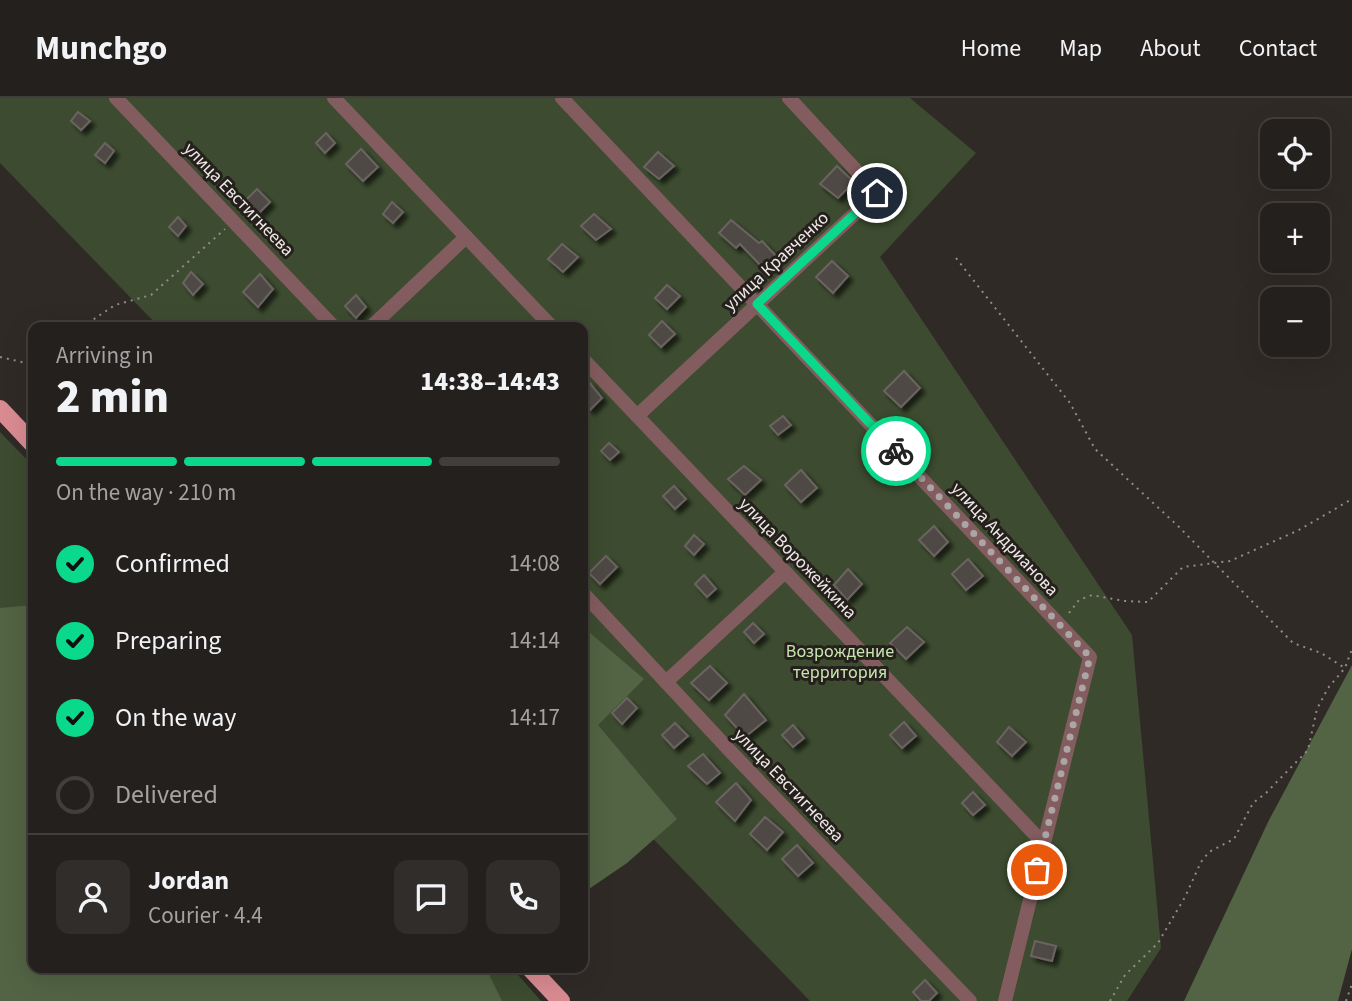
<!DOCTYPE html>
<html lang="en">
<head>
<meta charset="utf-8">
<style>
  :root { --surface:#24201d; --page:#302d2a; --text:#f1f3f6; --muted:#a3a3a4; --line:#413e3b; --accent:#0ad98b }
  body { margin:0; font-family:"Source Sans 3",sans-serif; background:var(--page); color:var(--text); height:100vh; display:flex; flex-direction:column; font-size:26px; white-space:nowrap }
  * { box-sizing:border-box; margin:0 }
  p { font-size:23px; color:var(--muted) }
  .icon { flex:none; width:38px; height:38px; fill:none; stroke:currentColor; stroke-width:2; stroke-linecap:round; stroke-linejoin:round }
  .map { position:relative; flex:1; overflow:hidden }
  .side { position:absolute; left:28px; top:224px; width:560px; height:651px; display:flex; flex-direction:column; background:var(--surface); border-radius:14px; box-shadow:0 7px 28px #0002,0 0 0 2px var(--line) }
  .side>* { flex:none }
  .buttons { position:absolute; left:1260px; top:21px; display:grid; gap:14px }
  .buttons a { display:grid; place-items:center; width:70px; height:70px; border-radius:14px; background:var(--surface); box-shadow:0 7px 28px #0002,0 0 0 2px var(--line); font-size:35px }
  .pin { position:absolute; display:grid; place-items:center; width:60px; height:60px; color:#fff; margin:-30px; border:4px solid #fff; border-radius:50%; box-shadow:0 2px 7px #0007 }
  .courier { position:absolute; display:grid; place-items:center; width:70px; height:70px; margin:-35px; border:5px solid #0ad98b; border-radius:50%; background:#fff; color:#222; box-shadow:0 2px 9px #0007 }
  .headline em { font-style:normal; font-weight:800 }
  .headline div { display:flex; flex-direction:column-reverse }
  .headline { display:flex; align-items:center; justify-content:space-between; height:119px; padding:0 28px }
  h1 { font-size:46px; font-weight:800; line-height:52px }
  .bar { display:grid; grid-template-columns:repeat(4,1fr); gap:10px 7px; align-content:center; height:84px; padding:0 28px }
  .bar i { height:9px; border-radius:5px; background:var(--line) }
  .bar .selected { background:var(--accent) }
  .bar p { grid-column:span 4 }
  .line { display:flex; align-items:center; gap:18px; padding:0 28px; border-top:2px solid var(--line) }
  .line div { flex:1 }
  .round { display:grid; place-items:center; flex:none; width:74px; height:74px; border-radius:14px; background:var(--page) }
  ol { padding:0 28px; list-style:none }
  li { display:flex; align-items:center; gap:21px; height:77px }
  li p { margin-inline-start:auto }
  li .icon { padding:7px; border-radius:50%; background:var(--accent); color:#111; stroke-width:4 }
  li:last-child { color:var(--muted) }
  li i { width:38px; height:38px; border:4px solid var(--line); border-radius:50% }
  header { display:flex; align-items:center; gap:42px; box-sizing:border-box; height:98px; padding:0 35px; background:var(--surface); border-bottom:2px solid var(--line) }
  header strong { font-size:33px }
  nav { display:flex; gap:38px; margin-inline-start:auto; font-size:24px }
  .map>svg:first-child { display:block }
  .green { fill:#3d4c30 }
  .forest { fill:#526444 }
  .building { fill:#4f4845; stroke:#6b6461; stroke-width:2; filter:url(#shadow) }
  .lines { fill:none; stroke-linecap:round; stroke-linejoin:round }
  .path { stroke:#928d8a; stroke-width:2; stroke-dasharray:2 5; stroke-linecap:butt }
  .minor { stroke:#835c5f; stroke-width:14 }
  .major { stroke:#da8b92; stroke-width:18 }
  .done { stroke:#aba6a4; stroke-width:7; stroke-dasharray:0 12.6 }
  .route { stroke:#0ad98b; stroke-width:9 }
  .labels { text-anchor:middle; stroke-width:6; stroke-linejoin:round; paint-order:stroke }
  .street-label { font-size:18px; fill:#ede9e7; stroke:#26201d }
  .park-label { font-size:18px; fill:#c5e6ad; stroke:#26201d }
</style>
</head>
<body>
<header>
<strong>Munchgo</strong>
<nav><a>Home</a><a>Map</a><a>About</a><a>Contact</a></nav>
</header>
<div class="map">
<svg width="1352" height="903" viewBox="0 0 1352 903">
  <defs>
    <filter id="shadow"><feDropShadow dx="4.5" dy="4.5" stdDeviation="2" flood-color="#0009"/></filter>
  </defs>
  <rect width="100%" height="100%" fill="#302a27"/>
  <g class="green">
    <polygon points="0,0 910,0 976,55 880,159 1132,537 1161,850 1127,903 810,903 583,668 583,229 159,229 0,65"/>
    <polygon points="0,334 33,368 33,870 512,870 541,903 0,903"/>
  </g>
  <g class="forest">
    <polygon points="33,507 33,870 486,870 502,903 0,903 0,510"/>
    <polygon points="583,529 644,581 598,627 677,721 627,765 583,795"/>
    <polygon points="1352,567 1352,851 1338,903 1184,903 1269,722"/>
  </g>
  <g class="building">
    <polygon points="78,14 90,23 81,32 71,23"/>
    <polygon points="326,35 335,45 325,55 316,45"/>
    <polygon points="105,45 114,53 105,65 95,57"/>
    <polygon points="361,51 378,69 363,83 346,66"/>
    <polygon points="658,54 674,68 659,81 644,69"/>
    <polygon points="837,68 854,84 838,100 820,86"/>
    <polygon points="257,91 270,104 259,115 246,102"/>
    <polygon points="392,104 403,114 393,125 383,116"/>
    <polygon points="594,116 611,131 596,142 581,128"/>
    <polygon points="178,119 186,128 178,138 169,129"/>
    <polygon points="731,122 759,145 762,143 778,160 765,172 740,146 736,150 719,135"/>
    <polygon points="562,146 578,159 563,174 548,161"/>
    <polygon points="832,163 848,178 833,195 816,179"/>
    <polygon points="191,174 203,186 193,197 183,185"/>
    <polygon points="260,176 273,191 258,209 243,194"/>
    <polygon points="667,187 680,198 667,211 655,200"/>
    <polygon points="356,197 366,209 356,220 345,208"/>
    <polygon points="662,223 675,236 661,249 649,237"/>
    <polygon points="904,273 920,290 901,309 884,293"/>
    <polygon points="589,284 602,300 590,312 583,304 583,291"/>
    <polygon points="783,318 791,327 778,337 770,328"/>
    <polygon points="609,345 619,354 610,362 601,353"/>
    <polygon points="744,368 761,382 745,397 728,381"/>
    <polygon points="801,372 817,390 801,404 785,387"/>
    <polygon points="674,388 686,401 675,411 663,398"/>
    <polygon points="934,428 948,444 934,458 919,442"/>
    <polygon points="694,437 704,446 694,457 685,448"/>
    <polygon points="606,458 617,469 600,486 589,475"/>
    <polygon points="968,461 983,478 966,492 952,476"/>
    <polygon points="848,471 862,486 847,502 834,487"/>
    <polygon points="704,477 716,491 707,499 695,486"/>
    <polygon points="753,525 764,536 754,545 744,534"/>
    <polygon points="907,529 924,544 906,561 890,545"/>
    <polygon points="710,568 727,585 709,602 691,585"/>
    <polygon points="744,596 766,622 745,639 725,617"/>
    <polygon points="627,600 637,610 622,626 612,615"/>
    <polygon points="904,624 916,638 902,650 890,637"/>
    <polygon points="675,625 688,638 674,650 662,637"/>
    <polygon points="793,627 804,640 793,649 782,637"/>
    <polygon points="1009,629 1026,644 1012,658 997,644"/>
    <polygon points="703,656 720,675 707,686 688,668"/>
    <polygon points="736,685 751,702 735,723 716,704"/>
    <polygon points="973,694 985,707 973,717 962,705"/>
    <polygon points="765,719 783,734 767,752 750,736"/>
    <polygon points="797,747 813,765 798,778 782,761"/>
    <polygon points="1035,843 1056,848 1052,863 1031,858"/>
    <polygon points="925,882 937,895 929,903 921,903 913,894"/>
  </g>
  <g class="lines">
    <g class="path">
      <polyline points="956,160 1070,305 1095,351 1179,429 1293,545 1321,555 1345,570"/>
      <polyline points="82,229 115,207 151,197 225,131"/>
      <polyline points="0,259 26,265 33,262"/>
      <polyline points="1069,515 1079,502 1092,497 1124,503 1148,504 1183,469 1230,463 1299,432 1352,401"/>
      <polyline points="1110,903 1125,877 1158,845 1185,799 1201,764 1209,754 1234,741 1253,705 1266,695 1308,652 1317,611 1328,590 1345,570 1352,551"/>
      <polyline points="1346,903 1352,886"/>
    </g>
    <g class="minor">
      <polyline points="116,0 334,229"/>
      <polyline points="334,0 552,229"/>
      <polyline points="562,0 1090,559 1005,903"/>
      <polyline points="371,229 466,139"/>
      <polyline points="583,261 1044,746"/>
      <polyline points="637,318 877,95 789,0"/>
      <polyline points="583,495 732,655 970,903"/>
      <polyline points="666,584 785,474"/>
    </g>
    <g class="major">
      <polyline points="0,311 33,346"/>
      <polyline points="530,870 561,903"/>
    </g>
  </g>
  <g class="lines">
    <polyline class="done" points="896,353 1090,559 1037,772"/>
    <polyline class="route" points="877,95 757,206 896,353"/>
  </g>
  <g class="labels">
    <g class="street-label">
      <text transform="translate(239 101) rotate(46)" y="6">улица Евстигнеева</text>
      <text transform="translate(776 163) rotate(-43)" y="6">улица Кравченко</text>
      <text transform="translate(1005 441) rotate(47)" y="6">улица Андрианова</text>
      <text transform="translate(798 460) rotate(46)" y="6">улица Ворожейкина</text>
      <text transform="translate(789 687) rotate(46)" y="6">улица Евстигнеева</text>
    </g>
    <g class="park-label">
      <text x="840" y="559">Возрождение<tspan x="840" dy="21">территория</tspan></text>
    </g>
  </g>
</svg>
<div class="buttons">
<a><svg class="icon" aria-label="locate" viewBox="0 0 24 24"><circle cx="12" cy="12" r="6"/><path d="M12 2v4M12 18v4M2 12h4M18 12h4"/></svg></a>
<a>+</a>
<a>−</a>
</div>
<div class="pin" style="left:1037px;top:772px;background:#ea580c"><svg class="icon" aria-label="bag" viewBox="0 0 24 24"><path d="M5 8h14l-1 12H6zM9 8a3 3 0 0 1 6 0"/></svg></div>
<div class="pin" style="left:877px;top:95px;background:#1f2937"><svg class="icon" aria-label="home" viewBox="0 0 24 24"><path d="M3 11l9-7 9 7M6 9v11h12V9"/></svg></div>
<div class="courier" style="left:896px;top:353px"><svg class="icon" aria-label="bike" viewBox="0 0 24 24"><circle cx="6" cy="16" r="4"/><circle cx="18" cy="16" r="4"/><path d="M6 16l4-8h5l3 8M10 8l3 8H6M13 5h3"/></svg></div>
<section class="side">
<div class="headline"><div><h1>2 min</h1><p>Arriving in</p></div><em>14:38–14:43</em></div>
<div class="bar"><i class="selected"></i><i class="selected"></i><i class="selected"></i><i></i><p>On the way · 210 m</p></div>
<ol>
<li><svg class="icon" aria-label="check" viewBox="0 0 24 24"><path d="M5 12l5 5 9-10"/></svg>Confirmed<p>14:08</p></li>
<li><svg class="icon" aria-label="check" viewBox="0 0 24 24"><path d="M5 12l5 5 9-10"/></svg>Preparing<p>14:14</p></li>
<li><svg class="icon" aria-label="check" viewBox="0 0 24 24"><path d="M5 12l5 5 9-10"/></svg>On the way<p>14:17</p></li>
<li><i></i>Delivered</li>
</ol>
<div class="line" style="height:126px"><a class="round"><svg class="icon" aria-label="person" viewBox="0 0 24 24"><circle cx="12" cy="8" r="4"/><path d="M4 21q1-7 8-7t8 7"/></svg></a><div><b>Jordan</b><p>Courier · 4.4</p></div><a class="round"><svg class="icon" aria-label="chat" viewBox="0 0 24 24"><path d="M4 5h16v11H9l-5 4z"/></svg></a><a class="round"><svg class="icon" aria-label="phone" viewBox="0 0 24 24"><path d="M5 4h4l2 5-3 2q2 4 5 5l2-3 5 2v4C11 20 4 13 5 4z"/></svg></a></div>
</section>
</div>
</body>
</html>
